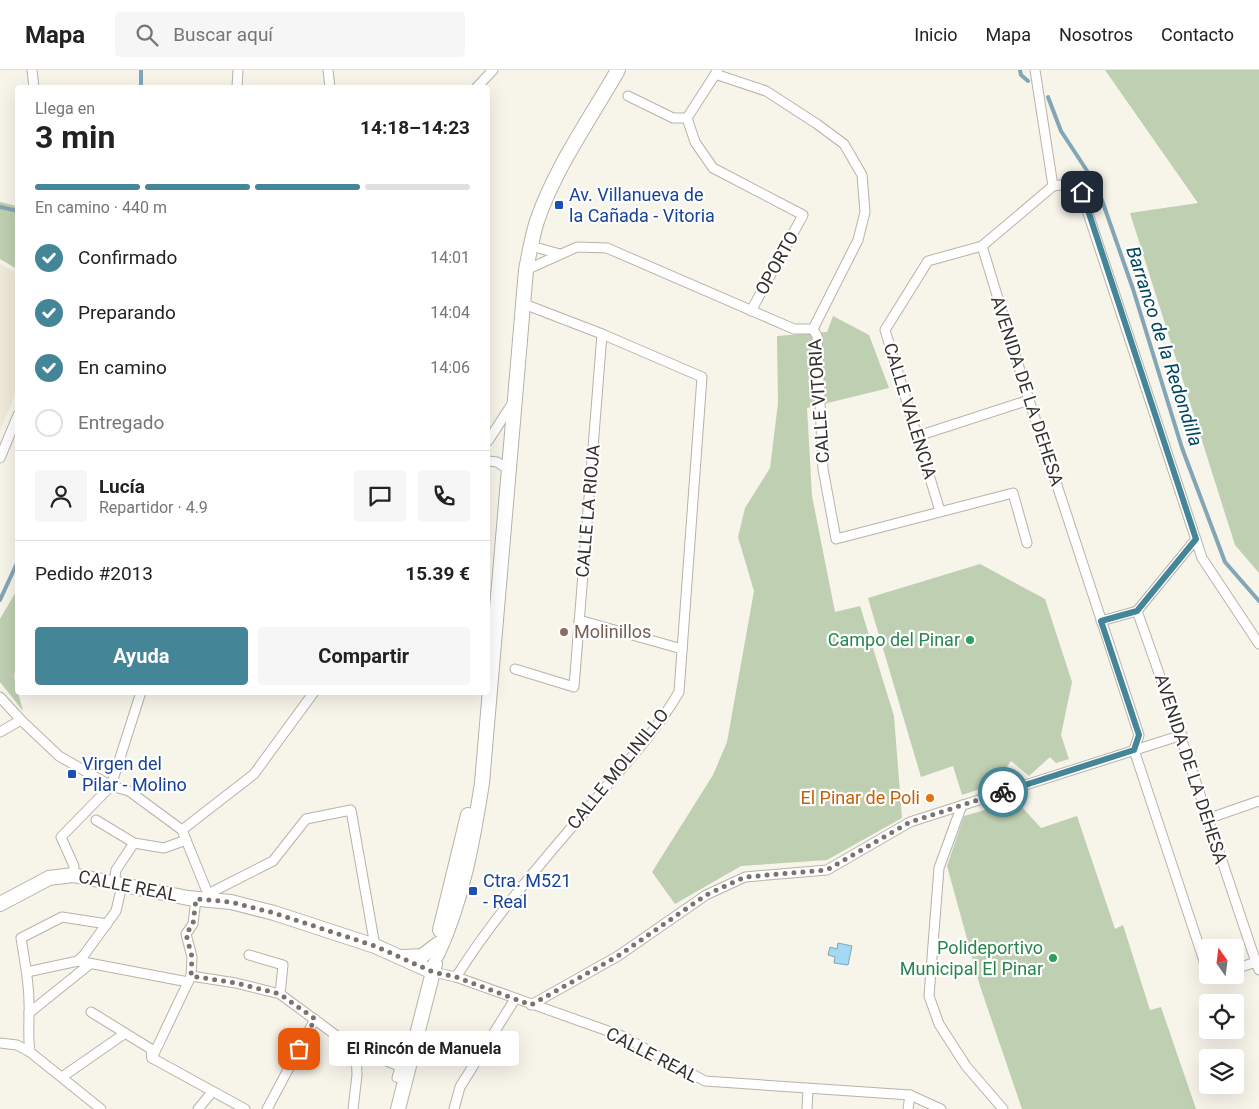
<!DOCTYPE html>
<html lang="es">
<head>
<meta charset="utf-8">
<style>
  :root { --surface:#fff; --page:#f6f6f6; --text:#222; --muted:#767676; --line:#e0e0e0; --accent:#448598 }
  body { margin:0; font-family:Roboto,sans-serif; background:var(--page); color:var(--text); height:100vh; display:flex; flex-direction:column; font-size:19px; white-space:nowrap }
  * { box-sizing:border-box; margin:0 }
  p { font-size:16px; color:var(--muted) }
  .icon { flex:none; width:28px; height:28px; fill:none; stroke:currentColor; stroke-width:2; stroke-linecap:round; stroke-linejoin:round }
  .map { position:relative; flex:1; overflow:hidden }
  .panel { position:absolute; left:15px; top:15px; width:475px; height:610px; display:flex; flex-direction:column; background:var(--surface); border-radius:5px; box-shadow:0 5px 20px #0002 }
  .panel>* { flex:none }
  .needle { width:32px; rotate:346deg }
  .tools { position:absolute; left:1199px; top:869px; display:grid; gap:10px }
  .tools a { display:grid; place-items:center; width:45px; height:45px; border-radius:5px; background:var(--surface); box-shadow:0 5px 20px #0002; font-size:25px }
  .pin { position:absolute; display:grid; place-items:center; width:42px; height:42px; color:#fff; margin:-21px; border-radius:10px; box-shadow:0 2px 8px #0006 }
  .courier { position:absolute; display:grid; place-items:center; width:50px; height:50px; margin:-25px; border:4px solid #448598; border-radius:50%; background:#fff; color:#222; box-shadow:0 1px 6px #0007 }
  .bubble { position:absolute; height:35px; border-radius:5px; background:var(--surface); box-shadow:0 5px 20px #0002; font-size:16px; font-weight:700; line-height:35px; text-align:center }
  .summary em { font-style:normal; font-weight:700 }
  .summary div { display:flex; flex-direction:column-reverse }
  .summary { display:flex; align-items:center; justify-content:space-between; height:85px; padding:0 20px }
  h1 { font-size:32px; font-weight:700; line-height:38px }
  .bar { display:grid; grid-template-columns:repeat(4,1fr); gap:8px 5px; align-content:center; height:60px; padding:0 20px }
  .bar i { height:6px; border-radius:4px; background:var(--line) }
  .bar .on { background:var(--accent) }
  .bar p { grid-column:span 4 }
  .line { display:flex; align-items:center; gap:12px; padding:0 20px; border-top:1px solid var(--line) }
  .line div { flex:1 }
  .round { display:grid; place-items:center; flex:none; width:52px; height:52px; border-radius:5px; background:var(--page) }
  ol { padding:0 20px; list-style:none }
  li { display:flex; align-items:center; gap:15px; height:55px }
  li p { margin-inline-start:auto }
  li .icon { padding:5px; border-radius:50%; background:var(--accent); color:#fff; stroke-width:4 }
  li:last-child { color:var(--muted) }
  li i { width:28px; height:28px; border:2px solid var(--line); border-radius:50% }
  .cta { display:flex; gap:10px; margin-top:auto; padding:10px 20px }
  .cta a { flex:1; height:58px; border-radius:5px; background:var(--accent); color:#fff; font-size:20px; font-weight:700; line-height:58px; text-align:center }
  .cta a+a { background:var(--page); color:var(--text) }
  header { display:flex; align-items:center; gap:30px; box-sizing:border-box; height:70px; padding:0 25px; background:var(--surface); border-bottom:1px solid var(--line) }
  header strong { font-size:24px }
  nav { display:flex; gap:28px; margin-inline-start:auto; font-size:18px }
  .search { width:350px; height:45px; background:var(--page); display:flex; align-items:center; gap:12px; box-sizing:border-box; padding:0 18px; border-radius:5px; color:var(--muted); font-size:19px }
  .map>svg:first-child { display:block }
  .built { fill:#efe9d8 }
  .green { fill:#bfcfb1 }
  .water { fill:#a5d8f2; stroke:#83a6b7 }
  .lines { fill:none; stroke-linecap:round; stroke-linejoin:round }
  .stream { stroke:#83a6b7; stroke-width:4 }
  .pedestrian-casing { stroke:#b6b3aa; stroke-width:9 }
  .minor-casing { stroke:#b6b3aa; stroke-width:11 }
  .secondary-casing { stroke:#b6b3aa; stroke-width:16 }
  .pedestrian { stroke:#fff; stroke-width:7 }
  .minor { stroke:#fff; stroke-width:9 }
  .secondary { stroke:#fff; stroke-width:14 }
  .done { stroke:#787570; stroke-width:5; stroke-dasharray:0 9 }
  .route { stroke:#448598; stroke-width:6 }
  .transit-dot { fill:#1a4fb4; stroke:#fff; stroke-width:2 }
  .education-dot { fill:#8d6e63; stroke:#fff; stroke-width:2 }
  .leisure-dot { fill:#2e9e5b; stroke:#fff; stroke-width:2 }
  .food-dot { fill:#e8710a; stroke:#fff; stroke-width:2 }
  .labels { text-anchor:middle; stroke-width:4.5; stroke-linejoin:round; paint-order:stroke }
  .transit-label { font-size:18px; fill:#164399; stroke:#fff; text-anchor:start }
  .street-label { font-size:18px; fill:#33312e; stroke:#fff }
  .education-label { font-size:18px; fill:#785e54; stroke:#fff; text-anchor:start }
  .leisure-label { font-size:18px; fill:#27864d; stroke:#fff; text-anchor:end }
  .food-label { font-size:18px; fill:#c56008; stroke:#fff; text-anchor:end }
  .water-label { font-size:19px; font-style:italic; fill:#004660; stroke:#fff }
</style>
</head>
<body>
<header>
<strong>Mapa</strong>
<div class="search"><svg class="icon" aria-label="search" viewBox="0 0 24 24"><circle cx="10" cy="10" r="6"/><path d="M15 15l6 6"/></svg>Buscar aquí</div>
<nav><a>Inicio</a><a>Mapa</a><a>Nosotros</a><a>Contacto</a></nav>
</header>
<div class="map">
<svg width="1259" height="1039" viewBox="0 0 1259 1039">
  <rect width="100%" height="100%" fill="#f7f4ea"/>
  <polygon class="built" points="0,194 18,204 17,320 0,361"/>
  <g class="green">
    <polygon points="1105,0 1259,0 1259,503 1235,475 1130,143 1198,133"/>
    <polygon points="0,132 17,136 17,199 0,189"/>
    <polygon points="833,246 869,265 889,318 807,338 812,426 835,542 860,536 894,646 902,748 827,790 741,796 675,834 652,802 713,705 727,672 754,521 738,467 745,438 770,398 778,333 777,266 827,262"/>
    <polygon points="980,494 1045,529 1072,612 1061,665 1069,689 1056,693 1050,687 1029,706 1011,691 995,714 962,725 953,696 921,707 868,528"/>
    <polygon points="17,520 18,583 14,607 23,641 0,612 0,549"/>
    <polygon points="1013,732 1021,736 1041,758 1077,746 1115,859 1123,855 1150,940 1161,937 1196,1039 1022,1039 980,916 947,796 964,746"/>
  </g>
  <polygon class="water" points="838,873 852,876 848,895 834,893 835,887 828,885 830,877 837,879"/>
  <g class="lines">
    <g class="stream">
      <polyline points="141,0 141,18"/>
      <polyline points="1020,0 1021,5 1028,11"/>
      <polyline points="1048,27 1061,61 1097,116 1133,219 1182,378 1225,492 1259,531"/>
      <polyline points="0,137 18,141"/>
      <polyline points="0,530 18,491"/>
    </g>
    <g class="pedestrian-casing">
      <polyline id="pedestrian" points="356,980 399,997 396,1008 405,1010"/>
    </g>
    <g class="minor-casing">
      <g id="minor">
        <polyline points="32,0 34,18"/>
        <polyline points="328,0 330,18"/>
        <polyline points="1035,0 1053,116"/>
        <polyline points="715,4 766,21 817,54 844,74 862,105 865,142 858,170 813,259"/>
        <polyline points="237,18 238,0"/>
        <polyline points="476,18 493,0"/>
        <polyline points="628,26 673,48 687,48 695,72 713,98 803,145 751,241"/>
        <polyline points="687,48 718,0"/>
        <polyline points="1053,116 1075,113 1081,122 1202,488 1259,574"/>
        <polyline points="531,176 560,184"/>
        <polyline points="982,176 1029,330 1139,665 1134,680 1208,903"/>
        <polyline points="526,200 577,177 607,178 794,259 813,259 817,266 823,399 836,469 1013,423 1027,473"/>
        <polyline points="918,366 1029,330"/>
        <polyline points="488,371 512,334"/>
        <polyline points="0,388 18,345"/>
        <polyline points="488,391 497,392 509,400"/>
        <polyline points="940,441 885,260 928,191 982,176 1053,116"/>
        <path d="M 1137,541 C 1179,657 1216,775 1256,892 L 1259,892"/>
        <polyline points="1137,541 1196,469"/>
        <polyline points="579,550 682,579"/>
        <polyline points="1101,551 1137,541"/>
        <polyline points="515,599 574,617 602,264"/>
        <polyline points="0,627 21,650 59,686 111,716 129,721 182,760 210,829"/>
        <polyline points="0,662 21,650"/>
        <polyline points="962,735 939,798 929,926 939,954 966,996 1003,1039"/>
        <polyline points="1207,749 1259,731"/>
        <polyline points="96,750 134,773 164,778 186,770"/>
        <polyline points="182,760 254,704 314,622"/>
        <polyline points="73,805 74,796 61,767 111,716 141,622"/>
        <polyline points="114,814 116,800 134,773"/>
        <polyline points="208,824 273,791 306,749 351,740 375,876"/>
        <polyline points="249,885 283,895 280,924"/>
        <polyline points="78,891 84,885 116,841 122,815"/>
        <polyline points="1235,899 1256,892 1259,900"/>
        <polyline points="27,902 78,891 188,912"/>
        <polyline points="433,902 456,907 622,966 705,1011 910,1025 941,1039"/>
        <polyline points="191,906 236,913 280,924 356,980 357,1005 353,1039"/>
        <path d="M 456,907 C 497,842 550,783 600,724 C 628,691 657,660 679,622 L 702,307 L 602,264 L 524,234"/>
        <polyline points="531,935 618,886 706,825 745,807 827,800 910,752 1182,665"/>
        <polyline points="91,942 151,979 152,988"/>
        <polyline points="29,943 90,894"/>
        <polyline points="0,973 17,975 30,982 101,1039"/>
        <path d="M 30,982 C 28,968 29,957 29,943 C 30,918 25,893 21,868 L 62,847 L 107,854"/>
        <polyline points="152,988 191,906 192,887 186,864 193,854 196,829"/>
        <polyline points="152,988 245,1039"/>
        <polyline points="62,1007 124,964"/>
        <polyline points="198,1039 212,1022"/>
        <polyline points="267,1039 315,949"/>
        <polyline points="454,1039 460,1017 515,929"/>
        <polyline points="807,1039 808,1020"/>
        <polyline points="908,1039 910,1025"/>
      </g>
    </g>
    <g class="secondary-casing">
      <g id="secondary">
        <polyline points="0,834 49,808 73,805 188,828 231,832 274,843 375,876 433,902"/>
        <polyline points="440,860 468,745"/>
        <path d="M 437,885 C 462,832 473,771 482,713 L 526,200 C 529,184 532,167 537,151 C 555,98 590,49 618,0"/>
        <polyline points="403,887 422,886 438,874"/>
        <polyline points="398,1039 435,894"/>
      </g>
    </g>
    <use href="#pedestrian" class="pedestrian"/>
    <use href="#minor" class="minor"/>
    <use href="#secondary" class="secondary"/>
  </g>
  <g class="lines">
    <polyline class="done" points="299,979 315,949 280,924 236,913 191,906 192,887 186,864 193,854 196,829 231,832 274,843 375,876 433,902 456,907 531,935 618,886 706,825 745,807 827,800 910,752 1003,722"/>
    <polyline class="route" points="1003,722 1134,680 1139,665 1101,551 1137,541 1196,469 1082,122"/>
  </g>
  <g class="transit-dot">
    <rect x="554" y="130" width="10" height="10" rx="2.5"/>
    <rect x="67" y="699" width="10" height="10" rx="2.5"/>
    <rect x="468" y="816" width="10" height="10" rx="2.5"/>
  </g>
  <circle class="education-dot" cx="564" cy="562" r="5"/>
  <g class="leisure-dot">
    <circle cx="970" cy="570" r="5"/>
    <circle cx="1053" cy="888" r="5"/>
  </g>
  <circle class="food-dot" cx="930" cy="728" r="5"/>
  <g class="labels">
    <g class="transit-label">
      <text x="569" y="131">Av. Villanueva de<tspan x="569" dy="21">la Cañada - Vitoria</tspan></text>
      <text x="82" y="700">Virgen del<tspan x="82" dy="21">Pilar - Molino</tspan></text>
      <text x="483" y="817">Ctra. M521<tspan x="483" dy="21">- Real</tspan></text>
    </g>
    <g class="street-label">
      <text transform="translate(777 193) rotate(-61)" y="6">OPORTO</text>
      <text transform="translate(1027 321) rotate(72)" y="6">AVENIDA DE LA DEHESA</text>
      <text transform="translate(819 331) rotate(-94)" y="6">CALLE VITORIA</text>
      <text transform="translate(910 341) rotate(73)" y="6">CALLE VALENCIA</text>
      <text transform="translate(588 441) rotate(-85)" y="6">CALLE LA RIOJA</text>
      <text transform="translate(618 699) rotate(-51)" y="6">CALLE MOLINILLO</text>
      <text transform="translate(1191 699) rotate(72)" y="6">AVENIDA DE LA DEHESA</text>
      <text transform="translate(128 816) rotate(11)" y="6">CALLE REAL</text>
      <text transform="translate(652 985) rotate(27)" y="6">CALLE REAL</text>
    </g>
    <g class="education-label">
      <text x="574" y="568">Molinillos</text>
    </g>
    <g class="leisure-label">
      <text x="960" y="576">Campo del Pinar</text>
      <text x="1043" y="884">Polideportivo<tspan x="1043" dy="21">Municipal El Pinar</tspan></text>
    </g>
    <g class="food-label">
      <text x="920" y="734">El Pinar de Poli</text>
    </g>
    <g class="water-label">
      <text transform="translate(1165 276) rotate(72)" y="7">Barranco de la Redondilla</text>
    </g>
  </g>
</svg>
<div class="tools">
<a><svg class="needle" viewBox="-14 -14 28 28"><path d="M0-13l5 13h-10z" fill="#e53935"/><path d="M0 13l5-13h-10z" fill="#767676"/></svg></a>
<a><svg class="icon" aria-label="locate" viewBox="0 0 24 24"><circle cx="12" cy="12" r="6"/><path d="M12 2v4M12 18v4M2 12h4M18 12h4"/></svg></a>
<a><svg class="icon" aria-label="layers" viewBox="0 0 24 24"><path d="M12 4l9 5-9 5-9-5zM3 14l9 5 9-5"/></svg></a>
</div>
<div class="pin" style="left:299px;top:979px;background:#ea580c"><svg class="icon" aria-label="bag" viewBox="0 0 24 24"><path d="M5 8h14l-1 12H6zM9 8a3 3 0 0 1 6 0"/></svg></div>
<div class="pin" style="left:1082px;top:122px;background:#1f2937"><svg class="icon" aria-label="home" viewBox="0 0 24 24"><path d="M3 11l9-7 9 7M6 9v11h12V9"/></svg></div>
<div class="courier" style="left:1003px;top:722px"><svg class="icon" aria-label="bike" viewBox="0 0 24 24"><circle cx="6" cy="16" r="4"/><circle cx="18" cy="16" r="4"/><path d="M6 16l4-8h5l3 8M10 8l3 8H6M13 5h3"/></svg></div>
<div class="bubble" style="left:329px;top:961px;width:190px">El Rincón de Manuela</div>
<section class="panel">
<div class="summary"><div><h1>3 min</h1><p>Llega en</p></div><em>14:18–14:23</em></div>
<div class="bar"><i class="on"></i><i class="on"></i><i class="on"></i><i></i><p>En camino · 440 m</p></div>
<ol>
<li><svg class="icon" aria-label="check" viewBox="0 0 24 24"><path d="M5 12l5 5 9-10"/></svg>Confirmado<p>14:01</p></li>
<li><svg class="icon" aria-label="check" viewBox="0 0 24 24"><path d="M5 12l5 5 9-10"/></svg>Preparando<p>14:04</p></li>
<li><svg class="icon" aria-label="check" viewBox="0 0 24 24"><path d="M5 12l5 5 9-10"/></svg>En camino<p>14:06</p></li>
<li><i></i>Entregado</li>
</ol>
<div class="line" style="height:90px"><a class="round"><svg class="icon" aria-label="person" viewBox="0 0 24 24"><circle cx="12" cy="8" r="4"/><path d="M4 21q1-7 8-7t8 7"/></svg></a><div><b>Lucía</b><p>Repartidor · 4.9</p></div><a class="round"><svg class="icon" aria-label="chat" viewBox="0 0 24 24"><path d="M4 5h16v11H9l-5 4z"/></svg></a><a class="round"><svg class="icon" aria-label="phone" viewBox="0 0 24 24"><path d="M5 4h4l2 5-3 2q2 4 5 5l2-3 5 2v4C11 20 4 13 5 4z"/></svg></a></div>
<div class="line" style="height:65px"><div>Pedido #2013</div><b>15.39 €</b></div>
<div class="cta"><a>Ayuda</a><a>Compartir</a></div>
</section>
</div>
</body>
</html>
